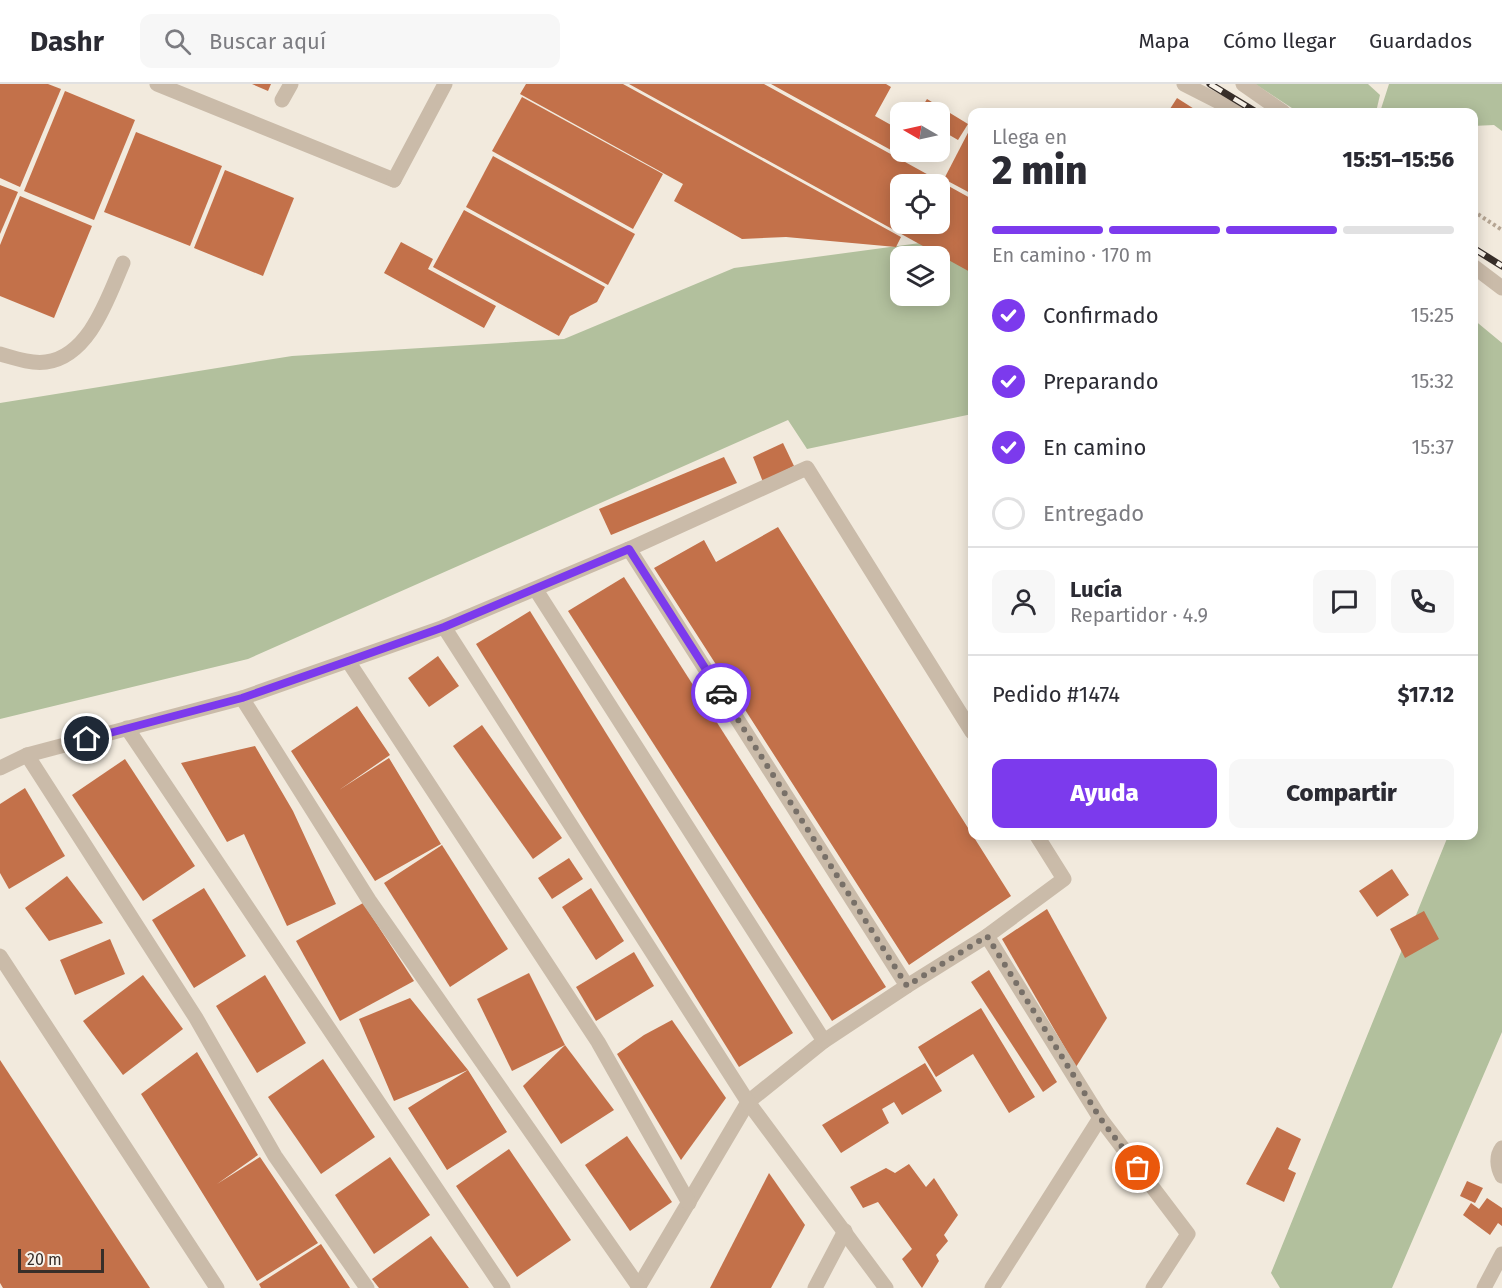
<!DOCTYPE html>
<html lang="es">
<head>
<meta charset="utf-8">
<style>
  :root { --surface:#fff; --page:#f7f7f7; --text:#2b2b33; --muted:#7c7c81; --line:#e1e1e2; --accent:#7c3aed }
  body { margin:0; font-family:"Fira Sans",sans-serif; background:var(--page); color:var(--text); height:100vh; display:flex; flex-direction:column; font-size:22px; white-space:nowrap }
  * { box-sizing:border-box; margin:0 }
  p { font-size:20px; color:var(--muted) }
  .icon { flex:none; width:33px; height:33px; fill:none; stroke:currentColor; stroke-width:2; stroke-linecap:round; stroke-linejoin:round }
  .map { position:relative; flex:1; overflow:hidden }
  .side { position:absolute; left:968px; top:24px; width:510px; height:732px; display:flex; flex-direction:column; background:var(--surface); border-radius:12px; box-shadow:0 3px 15px #0003 }
  .side>* { flex:none }
  .needle { width:39px; rotate:279deg }
  .fabs { position:absolute; left:890px; top:18px; display:grid; gap:12px }
  .fabs a { display:grid; place-items:center; width:60px; height:60px; border-radius:12px; background:var(--surface); box-shadow:0 3px 15px #0003; font-size:30px }
  .scale { position:absolute; left:18px; bottom:15px; width:86px; box-sizing:border-box; padding-left:6px; border:3px solid #372e29; border-top:0; font-size:16px; line-height:21px; white-space:nowrap; color:#372e29; -webkit-text-stroke:4px #f9f3ea; paint-order:stroke }
  .pin { position:absolute; display:grid; place-items:center; width:51px; height:51px; color:#fff; margin:-26px; border:3px solid #fff; border-radius:50%; box-shadow:0 2px 6px #0007 }
  .courier { position:absolute; display:grid; place-items:center; width:60px; height:60px; margin:-30px; border:4px solid #7c3aed; border-radius:50%; background:#fff; color:#222; box-shadow:0 2px 8px #0007 }
  .summary em { font-style:normal; font-weight:800 }
  .summary div { display:flex; flex-direction:column-reverse }
  .summary { display:flex; align-items:center; justify-content:space-between; height:102px; padding:0 24px }
  h1 { font-size:39px; font-weight:800; line-height:45px }
  .bar { display:grid; grid-template-columns:repeat(4,1fr); gap:9px 6px; align-content:center; height:72px; padding:0 24px }
  .bar i { height:8px; border-radius:4px; background:var(--line) }
  .bar .current { background:var(--accent) }
  .bar p { grid-column:span 4 }
  .line { display:flex; align-items:center; gap:15px; padding:0 24px; border-top:2px solid var(--line) }
  .line div { flex:1 }
  .round { display:grid; place-items:center; flex:none; width:63px; height:63px; border-radius:12px; background:var(--page) }
  ol { padding:0 24px; list-style:none }
  li { display:flex; align-items:center; gap:18px; height:66px }
  li p { margin-inline-start:auto }
  li .icon { padding:6px; border-radius:50%; background:var(--accent); color:#fff; stroke-width:4 }
  li:last-child { color:var(--muted) }
  li i { width:33px; height:33px; border:3px solid var(--line); border-radius:50% }
  .primary-button { display:flex; gap:12px; margin-top:auto; padding:12px 24px }
  .primary-button a { flex:1; height:69px; border-radius:12px; background:var(--accent); color:#fff; font-size:24px; font-weight:800; line-height:69px; text-align:center }
  .primary-button a+a { background:var(--page); color:var(--text) }
  header { display:flex; align-items:center; gap:36px; box-sizing:border-box; height:84px; padding:0 30px; background:var(--surface); border-bottom:2px solid var(--line) }
  header strong { font-size:28px }
  nav { display:flex; gap:33px; margin-inline-start:auto; font-size:21px }
  .search { width:420px; height:54px; background:var(--page); display:flex; align-items:center; gap:15px; box-sizing:border-box; padding:0 21px; border-radius:12px; color:var(--muted); font-size:22px }
  .map>svg:first-child { display:block }
  .green { fill:#b2c09d; fill-rule:evenodd }
  .building { fill:#c3714a; fill-rule:evenodd }
  .lines { fill:none; stroke-linecap:round; stroke-linejoin:round }
  .path { stroke:#b5a593; stroke-width:4; stroke-dasharray:3 3; stroke-linecap:butt }
  .service { stroke:#cabba9; stroke-width:15 }
  .minor { stroke:#cabba9; stroke-width:15 }
  .rail-casing { stroke:#372e29; stroke-width:7 }
  .rail { stroke:#f9f3ea; stroke-width:4.5; stroke-dasharray:14; stroke-linecap:butt }
  .done { stroke:#787068; stroke-width:6; stroke-dasharray:0 10.8 }
  .route { stroke:#7c3aed; stroke-width:8 }
</style>
</head>
<body>
<header>
<strong>Dashr</strong>
<div class="search"><svg class="icon" aria-label="search" viewBox="0 0 24 24"><circle cx="10" cy="10" r="6"/><path d="M15 15l6 6"/></svg>Buscar aquí</div>
<nav><a>Mapa</a><a>Cómo llegar</a><a>Guardados</a></nav>
</header>
<div class="map">
<svg width="1502" height="1204" viewBox="0 0 1502 1204">
  <rect width="100%" height="100%" fill="#f2eadd"/>
  <g class="green">
    <polygon points="1255,0 1368,0 1380,11 1376,28 1298,28"/>
    <polygon points="1389,0 1502,0 1502,47 1494,41 1473,42 1473,28 1380,28"/>
    <path d="M 920,159 L 972,184 L 972,330 L 807,365 L 788,336 L 248,575 L 0,635 L 0,319 L 292,272 L 564,255 L 734,184 ZM 900,172 L 939,172 L 939,212 L 900,212 Z"/>
    <polygon points="1473,235 1502,259 1502,948 1392,1204 1280,1204 1271,1189 1448,752 1473,752"/>
  </g>
  <g class="building">
    <polygon points="0,0 48,0 61,5 20,103 0,94"/>
    <polygon points="252,0 271,0 268,7"/>
    <polygon points="526,0 623,0 901,153 896,163 786,153 742,155 674,117 683,100 520,10"/>
    <path d="M 629,0 L 764,0 L 972,115 L 972,189 ZM 900,100 L 939,100 L 939,140 L 900,140 Z"/>
    <polygon points="771,0 886,0 891,3 875,32 900,46 900,68 913,68 909,76"/>
    <polygon points="65,7 135,36 94,136 24,107"/>
    <polygon points="522,13 663,90 633,145 492,67"/>
    <polygon points="1177,14 1199,28 1168,28"/>
    <polygon points="927,15 968,40 958,56 939,45 939,28 919,28"/>
    <polygon points="972,41 972,110 944,95"/>
    <polygon points="136,48 222,82 190,162 104,128"/>
    <polygon points="493,72 635,150 608,201 466,123"/>
    <polygon points="225,86 294,114 263,192 194,164"/>
    <polygon points="0,101 18,108 0,150"/>
    <polygon points="20,112 92,142 54,234 0,212 0,161"/>
    <polygon points="464,126 605,203 597,218 570,232 559,252 433,183"/>
    <polygon points="401,158 433,175 428,185 496,222 484,244 384,189"/>
    <polygon points="783,359 794,382 763,398 753,373"/>
    <polygon points="724,373 737,399 611,451 599,425"/>
    <polygon points="778,443 1011,812 909,881 654,484 704,456 716,478"/>
    <polygon points="624,493 886,903 832,937 568,527"/>
    <polygon points="530,527 793,949 739,983 476,560"/>
    <polygon points="438,572 459,602 429,623 408,594"/>
    <polygon points="357,622 390,671 339,706 389,674 441,760 375,797 291,667"/>
    <polygon points="482,641 562,754 533,775 453,662"/>
    <polygon points="255,662 293,727 336,820 287,842 244,750 227,758 181,679"/>
    <polygon points="125,675 195,782 143,817 72,711"/>
    <polygon points="25,704 65,772 9,805 0,789 0,720"/>
    <polygon points="442,761 508,865 450,903 384,799"/>
    <polygon points="569,774 583,795 552,815 538,794"/>
    <polygon points="1392,785 1409,811 1377,833 1359,807"/>
    <polygon points="67,792 103,839 49,857 25,824"/>
    <polygon points="204,804 246,872 194,904 152,836"/>
    <polygon points="591,804 624,857 596,876 562,823"/>
    <polygon points="363,819 414,897 340,937 296,857"/>
    <polygon points="1047,825 1107,934 1076,983 1002,855"/>
    <polygon points="1424,827 1439,855 1405,874 1390,845"/>
    <polygon points="110,855 125,890 75,911 60,876"/>
    <polygon points="634,868 654,902 596,937 576,903"/>
    <polygon points="989,886 1057,998 1043,1008 971,898"/>
    <polygon points="529,889 565,961 512,987 477,915"/>
    <polygon points="143,891 183,945 123,991 83,937"/>
    <polygon points="265,891 306,959 257,989 216,922"/>
    <polygon points="410,914 468,986 507,1048 447,1086 408,1024 468,986 394,1017 359,935"/>
    <polygon points="981,924 1035,1013 1009,1029 973,970 936,993 918,963"/>
    <polygon points="672,936 726,1014 681,1076 617,970 644,951"/>
    <polygon points="565,961 614,1026 561,1060 523,1002"/>
    <polygon points="197,968 258,1071 217,1100 260,1073 318,1159 257,1197 141,1010"/>
    <polygon points="323,975 375,1053 321,1090 268,1013"/>
    <polygon points="0,976 150,1204 3,1204 0,1199"/>
    <polygon points="925,979 942,1007 902,1031 894,1018 882,1025 889,1039 841,1069 822,1041"/>
    <polygon points="1277,1043 1301,1055 1288,1085 1296,1089 1284,1118 1246,1100"/>
    <polygon points="627,1052 672,1118 630,1147 585,1081"/>
    <polygon points="509,1065 571,1156 517,1193 456,1102"/>
    <polygon points="390,1073 430,1131 374,1170 335,1111"/>
    <polygon points="909,1080 926,1103 934,1094 958,1131 944,1151 948,1157 936,1171 939,1177 922,1204 902,1175 912,1165 878,1118 863,1124 850,1103 886,1084 895,1089"/>
    <polygon points="769,1089 805,1141 771,1204 710,1204"/>
    <polygon points="1467,1097 1483,1104 1475,1119 1460,1112"/>
    <polygon points="1487,1114 1502,1124 1502,1142 1498,1139 1490,1151 1463,1131 1471,1119 1479,1125"/>
    <polygon points="431,1152 469,1204 379,1204 372,1195"/>
    <polygon points="321,1160 350,1204 261,1204 259,1200"/>
  </g>
  <g class="lines">
    <polyline class="path" points="1473,127 1502,146"/>
    <g class="service">
      <polyline points="157,0 394,96"/>
      <polyline points="282,16 291,0"/>
      <path d="M 0,270 C 14,274 31,280 46,278 C 90,272 108,213 123,179"/>
      <polyline points="629,465 907,902 824,957 748,1018 638,1204"/>
      <polyline points="536,506 824,957"/>
      <polyline points="444,543 748,1018 886,1204"/>
      <polyline points="348,577 598,958 689,1119"/>
      <polyline points="242,614 369,816 639,1203"/>
      <polyline points="127,644 503,1204"/>
      <polyline points="27,671 196,934 275,1072 367,1204"/>
      <polyline points="0,684 27,671 242,614 444,543 629,465 807,384 972,648"/>
      <polyline points="987,852 1064,795 1037,752"/>
      <polyline points="0,872 217,1204"/>
      <polyline points="907,902 987,852 1100,1034 1188,1150 1153,1204"/>
      <path d="M 1502,1064 C 1496,1072 1497,1083 1502,1092"/>
      <polyline points="815,1204 845,1147"/>
      <polyline points="992,1204 1100,1034"/>
    </g>
    <g class="minor">
      <polyline points="1184,0 1239,28"/>
      <polyline points="1243,0 1283,28"/>
      <polyline points="394,96 445,0"/>
      <polyline points="1473,182 1502,204"/>
      <polyline points="1484,1204 1502,1170"/>
    </g>
    <g class="rail-casing">
      <g id="rail">
        <polyline points="1210,0 1256,28"/>
        <polyline points="1473,164 1502,182"/>
      </g>
    </g>
    <use href="#rail" class="rail"/>
  </g>
  <g class="lines">
    <polyline class="done" points="721,609 907,902 987,852 1100,1034 1138,1084"/>
    <polyline class="route" points="87,655 242,614 348,577 444,543 629,465 721,609"/>
  </g>
</svg>
<div class="fabs">
<a><svg class="needle" viewBox="-14 -14 28 28"><path d="M0-13l5 13h-10z" fill="#e53935"/><path d="M0 13l5-13h-10z" fill="#7c7c81"/></svg></a>
<a><svg class="icon" aria-label="locate" viewBox="0 0 24 24"><circle cx="12" cy="12" r="6"/><path d="M12 2v4M12 18v4M2 12h4M18 12h4"/></svg></a>
<a><svg class="icon" aria-label="layers" viewBox="0 0 24 24"><path d="M12 4l9 5-9 5-9-5zM3 14l9 5 9-5"/></svg></a>
</div>
<div class="scale">20 m</div>
<div class="pin" style="left:1138px;top:1084px;background:#ea580c"><svg class="icon" aria-label="bag" viewBox="0 0 24 24"><path d="M5 8h14l-1 12H6zM9 8a3 3 0 0 1 6 0"/></svg></div>
<div class="pin" style="left:87px;top:655px;background:#1f2937"><svg class="icon" aria-label="home" viewBox="0 0 24 24"><path d="M3 11l9-7 9 7M6 9v11h12V9"/></svg></div>
<div class="courier" style="left:721px;top:609px"><svg class="icon" aria-label="car" viewBox="0 0 24 24"><path d="M5 17H2v-5l4-1 3-4h7l3 4 3 1v5h-3M9 17h6M6 11h13"/><circle cx="7" cy="17" r="2"/><circle cx="17" cy="17" r="2"/></svg></div>
<section class="side">
<div class="summary"><div><h1>2 min</h1><p>Llega en</p></div><em>15:51–15:56</em></div>
<div class="bar"><i class="current"></i><i class="current"></i><i class="current"></i><i></i><p>En camino · 170 m</p></div>
<ol>
<li><svg class="icon" aria-label="check" viewBox="0 0 24 24"><path d="M5 12l5 5 9-10"/></svg>Confirmado<p>15:25</p></li>
<li><svg class="icon" aria-label="check" viewBox="0 0 24 24"><path d="M5 12l5 5 9-10"/></svg>Preparando<p>15:32</p></li>
<li><svg class="icon" aria-label="check" viewBox="0 0 24 24"><path d="M5 12l5 5 9-10"/></svg>En camino<p>15:37</p></li>
<li><i></i>Entregado</li>
</ol>
<div class="line" style="height:108px"><a class="round"><svg class="icon" aria-label="person" viewBox="0 0 24 24"><circle cx="12" cy="8" r="4"/><path d="M4 21q1-7 8-7t8 7"/></svg></a><div><b>Lucía</b><p>Repartidor · 4.9</p></div><a class="round"><svg class="icon" aria-label="chat" viewBox="0 0 24 24"><path d="M4 5h16v11H9l-5 4z"/></svg></a><a class="round"><svg class="icon" aria-label="phone" viewBox="0 0 24 24"><path d="M5 4h4l2 5-3 2q2 4 5 5l2-3 5 2v4C11 20 4 13 5 4z"/></svg></a></div>
<div class="line" style="height:78px"><div>Pedido #1474</div><b>$17.12</b></div>
<div class="primary-button"><a>Ayuda</a><a>Compartir</a></div>
</section>
</div>
</body>
</html>
